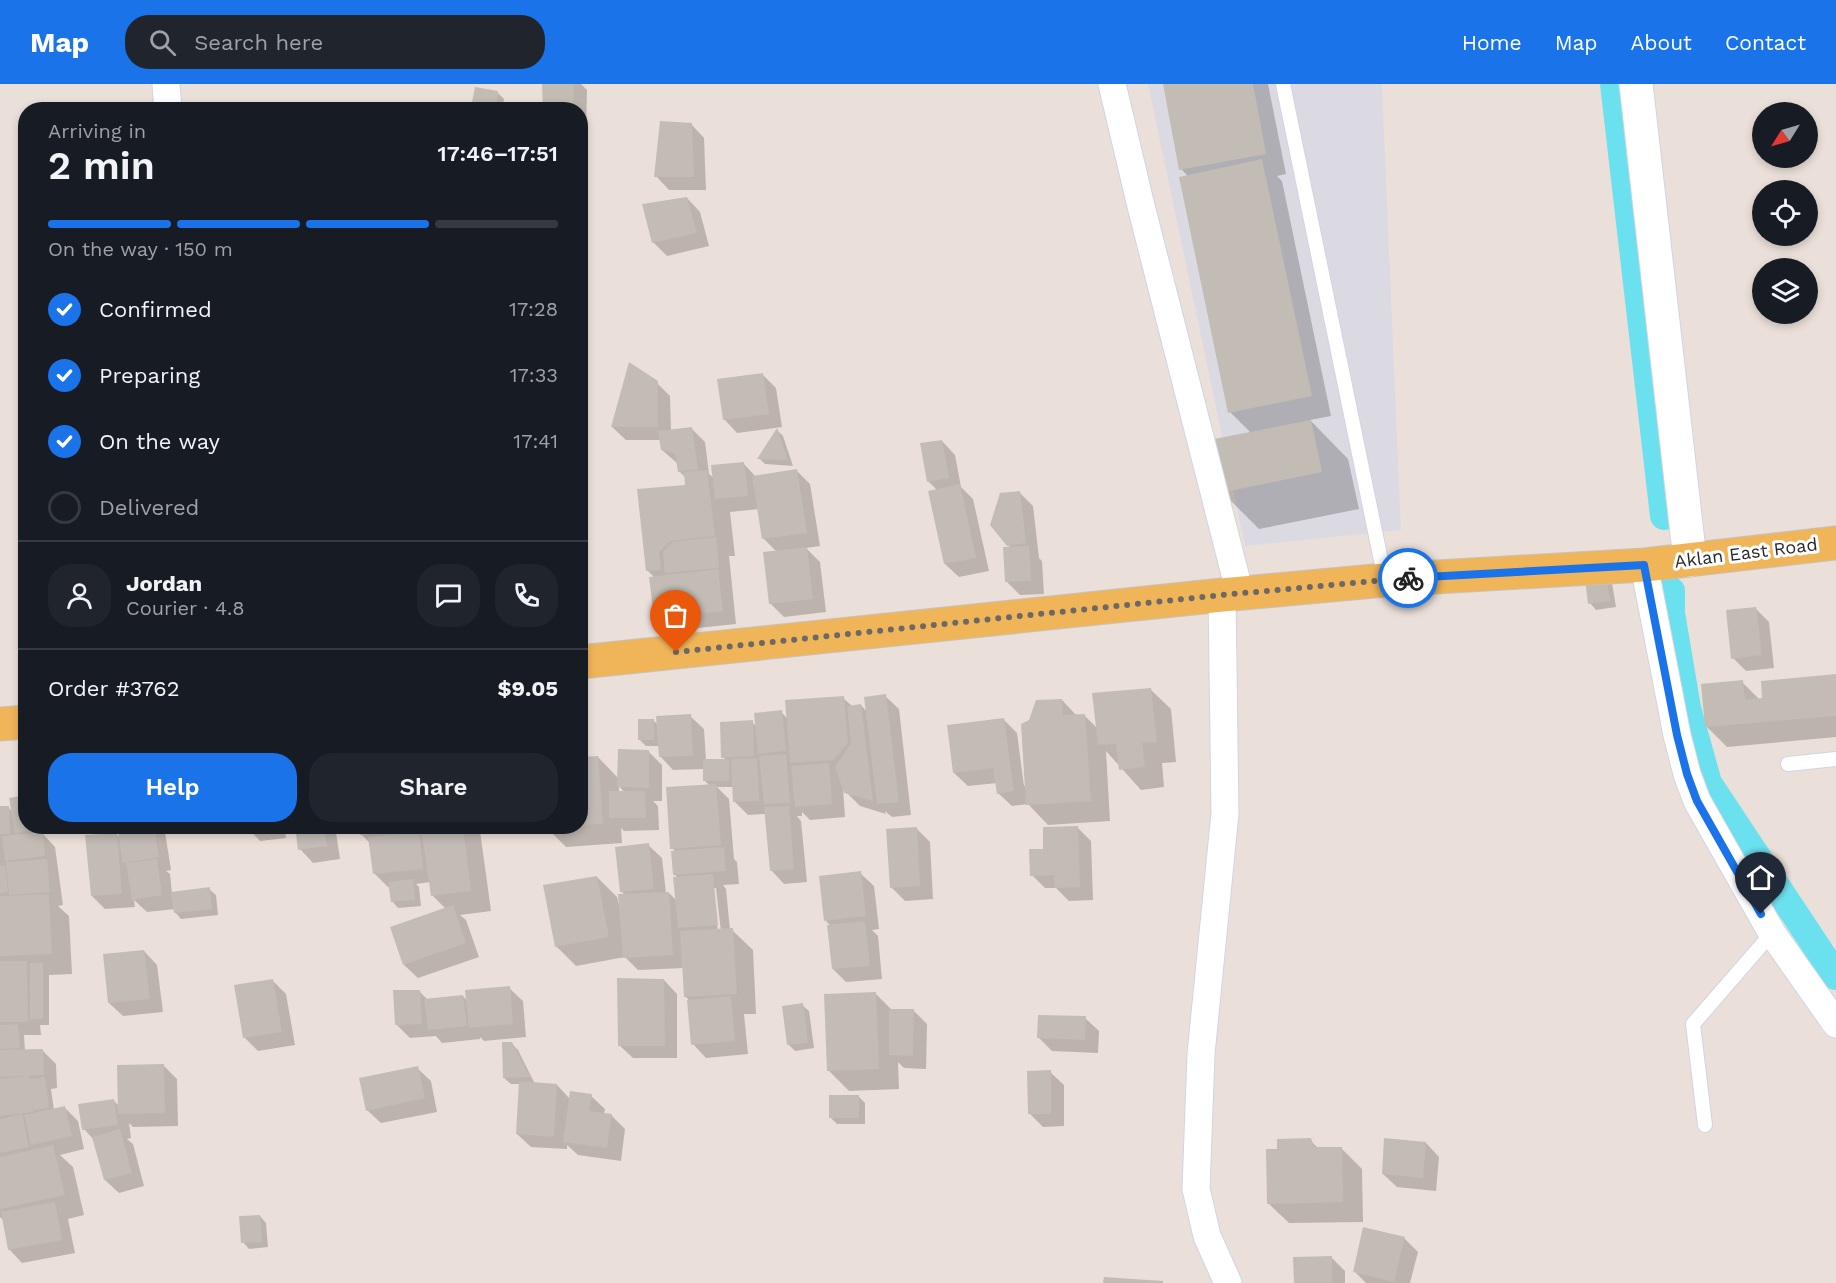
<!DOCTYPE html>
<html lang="en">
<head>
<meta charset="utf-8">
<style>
  :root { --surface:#171b24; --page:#20242c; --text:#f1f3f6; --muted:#9ea1a6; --line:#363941; --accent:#1a73e8 }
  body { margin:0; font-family:"Work Sans",sans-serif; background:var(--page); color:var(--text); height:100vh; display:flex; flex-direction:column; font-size:22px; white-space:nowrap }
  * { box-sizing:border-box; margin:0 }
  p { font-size:20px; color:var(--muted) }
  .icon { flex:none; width:33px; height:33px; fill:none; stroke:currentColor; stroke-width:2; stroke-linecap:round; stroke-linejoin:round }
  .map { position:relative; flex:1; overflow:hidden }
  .side { position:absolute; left:18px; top:18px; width:570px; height:732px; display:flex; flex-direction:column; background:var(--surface); border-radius:24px; box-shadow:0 3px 9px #0003 }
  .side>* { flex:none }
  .needle { width:39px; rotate:233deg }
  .buttons { position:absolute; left:1752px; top:18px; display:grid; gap:12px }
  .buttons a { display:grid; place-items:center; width:66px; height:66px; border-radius:50%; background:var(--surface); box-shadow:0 3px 9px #0003; font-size:30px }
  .pin { position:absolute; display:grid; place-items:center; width:51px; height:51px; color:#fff; margin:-62px -26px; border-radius:50% 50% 50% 0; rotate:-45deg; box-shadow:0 0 6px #0007 }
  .pin .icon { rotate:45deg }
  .courier { position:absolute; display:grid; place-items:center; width:60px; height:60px; margin:-30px; border:4px solid #1a73e8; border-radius:50%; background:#fff; color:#222; box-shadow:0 2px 8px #0007 }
  .overview em { font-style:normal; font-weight:600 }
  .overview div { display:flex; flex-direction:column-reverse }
  .overview { display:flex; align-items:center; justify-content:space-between; height:102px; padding:0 30px }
  h1 { font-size:39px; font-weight:600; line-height:45px }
  .bar { display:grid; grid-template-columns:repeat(4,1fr); gap:9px 6px; align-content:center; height:72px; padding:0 30px }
  .bar i { height:8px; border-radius:4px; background:var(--line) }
  .bar .current { background:var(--accent) }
  .bar p { grid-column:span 4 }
  .line { display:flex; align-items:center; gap:15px; padding:0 30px; border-top:2px solid var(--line) }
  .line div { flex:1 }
  .round { display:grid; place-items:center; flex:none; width:63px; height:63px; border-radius:24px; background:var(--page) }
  ol { padding:0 30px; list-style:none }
  li { display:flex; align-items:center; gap:18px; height:66px }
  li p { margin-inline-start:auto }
  li .icon { padding:6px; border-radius:50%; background:var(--accent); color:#fff; stroke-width:4 }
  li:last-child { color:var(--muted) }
  li i { width:33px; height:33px; border:3px solid var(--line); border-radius:50% }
  .button { display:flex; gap:12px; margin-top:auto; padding:12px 30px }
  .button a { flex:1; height:69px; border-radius:24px; background:var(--accent); color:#fff; font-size:24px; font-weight:600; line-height:69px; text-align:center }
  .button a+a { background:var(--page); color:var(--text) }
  header { display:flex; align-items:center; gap:36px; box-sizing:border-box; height:84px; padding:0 30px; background:var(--accent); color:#fff }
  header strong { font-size:28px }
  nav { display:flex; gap:33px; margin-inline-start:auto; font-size:21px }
  .search { width:420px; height:54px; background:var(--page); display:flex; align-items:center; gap:15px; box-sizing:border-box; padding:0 21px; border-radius:24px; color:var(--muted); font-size:22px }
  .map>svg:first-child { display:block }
  .industrial { fill:#dbdae3 }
  .shadow { fill:#0003; fill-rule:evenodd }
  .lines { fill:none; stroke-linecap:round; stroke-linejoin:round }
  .canal { stroke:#6be0ee; stroke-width:28 }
  .building { fill:#c2bcb5 }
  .service-casing { stroke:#cfd5e1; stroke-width:16 }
  .minor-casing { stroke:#cfd5e1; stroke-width:29 }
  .tertiary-casing { stroke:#cfd5e1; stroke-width:35 }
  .primary-casing { stroke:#c3c3c3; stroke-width:35 }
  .service { stroke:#fff; stroke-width:14 }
  .minor { stroke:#fff; stroke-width:27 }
  .tertiary { stroke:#fff; stroke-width:33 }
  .primary { stroke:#f0b559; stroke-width:33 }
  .done { stroke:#6c6866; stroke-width:6; stroke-dasharray:0 10.8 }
  .route { stroke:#1a73e8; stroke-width:8 }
  .labels { text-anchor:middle; stroke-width:6; stroke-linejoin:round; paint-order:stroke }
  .street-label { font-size:18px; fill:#282828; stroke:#fff }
</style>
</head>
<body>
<header>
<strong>Map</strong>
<div class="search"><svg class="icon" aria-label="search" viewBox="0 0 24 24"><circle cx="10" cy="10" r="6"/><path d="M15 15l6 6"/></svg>Search here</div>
<nav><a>Home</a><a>Map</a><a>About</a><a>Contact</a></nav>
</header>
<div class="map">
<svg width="1836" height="1199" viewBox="0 0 1836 1199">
  <rect width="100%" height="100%" fill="#ebe0d9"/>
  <polygon class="industrial" points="1148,0 1382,0 1401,446 1245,462"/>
  <g class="shadow">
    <polygon points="543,0 581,0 587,6 586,46 580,45 580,26 544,26"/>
    <polygon points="1165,0 1268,0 1286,90 1277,92 1282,97 1331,332 1310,336 1348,375 1359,425 1259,445 1222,408 1251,349 1230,328 1188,92 1181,85"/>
    <polygon points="498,9 504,15 502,26 476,26 473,23"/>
    <polygon points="691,40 704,54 706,106 669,106 656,92"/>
    <polygon points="687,114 700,128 709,162 667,172 653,158"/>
    <polygon points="763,291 776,304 782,343 737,349 724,335"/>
    <polygon points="657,299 670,312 671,347 691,344 705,358 709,390 714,394 743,379 756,393 797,387 810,400 820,462 806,464 820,478 826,528 784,533 770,519 777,468 764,455 759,425 730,428 735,472 729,472 736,540 669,547 655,534 655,494 648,487 687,402 686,394 679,387 678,380 662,366 661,356 626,356 612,343"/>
    <polygon points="777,346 783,352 793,382 765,380 759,374"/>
    <polygon points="942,357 955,371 961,403 973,415 989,487 959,493 945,480 937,406 928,397"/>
    <polygon points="1020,409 1033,422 1039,474 1042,477 1044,510 1020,511 1006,497 1011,464 1008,461"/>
    <polygon points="1606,493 1612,499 1616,523 1596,526 1590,519"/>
    <polygon points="1756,525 1769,538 1774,584 1746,587 1733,574"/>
    <polygon points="1836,591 1836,653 1727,663 1707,643 1742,598 1760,616"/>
    <polygon points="1150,605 1171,625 1176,678 1162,679 1164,703 1141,706 1106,667 1110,737 1048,741 1028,720 1012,722 998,709 997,699 968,702 954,689 1004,636 1017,649 1024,702 1027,702 1062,616 1077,632 1084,631 1097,644"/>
    <path d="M 885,612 L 899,625 L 911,731 L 892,733 L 885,727 L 886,730 L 860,722 L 843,705 L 845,733 L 810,736 L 802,728 L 802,732 L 797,732 L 801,737 L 807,798 L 784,800 L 771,786 L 766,730 L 748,731 L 735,718 L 734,703 L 717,703 L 729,715 L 734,775 L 737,778 L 739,800 L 723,801 L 726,805 L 730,846 L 732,846 L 753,866 L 756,930 L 744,930 L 748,970 L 706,974 L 693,960 L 688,915 L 685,912 L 684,884 L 638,886 L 625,873 L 576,882 L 556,862 L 597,793 L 617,813 L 619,821 L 621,821 L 626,812 L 622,808 L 648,761 L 662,774 L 666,809 L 669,809 L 677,817 L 678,794 L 674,790 L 676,768 L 672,764 L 710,702 L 704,696 L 704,685 L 673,686 L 660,672 L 659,662 L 646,662 L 640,656 L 653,636 L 658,641 L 690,632 L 704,645 L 706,676 L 726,676 L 723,673 L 752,638 L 757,643 L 781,628 L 788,635 L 843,614 L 852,622 L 861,621 L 867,628 ZM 713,804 L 716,804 L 721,848 L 718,848 Z"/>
    <path d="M 649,668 L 662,681 L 662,717 L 653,717 L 658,722 L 659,746 L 624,747 L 621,744 L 622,759 L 566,763 L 546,743 L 580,742 L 580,674 L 598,673 L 619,695 ZM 619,702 L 625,709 L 619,709 Z"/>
    <polygon points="8,723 26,742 36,742 38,750 42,749 55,763 63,821 58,822 69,832 72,890 49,891 49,941 40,941 41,951 24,951 25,967 43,967 56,980 57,1004 51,1005 54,1026 64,1023 78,1037 84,1065 60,1071 73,1083 84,1131 68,1135 75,1169 22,1179 9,1165 4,1137 0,1133 0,724"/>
    <polygon points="118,742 160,742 165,748 171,786 166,787 170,790 172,809 209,805 216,811 218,831 181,835 175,828 175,825 147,828 134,816 135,823 105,825 92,812 116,750 120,754"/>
    <polygon points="246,742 284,742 286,754 260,757"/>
    <polygon points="297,742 335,742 340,775 313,779 300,765"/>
    <polygon points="361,742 476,742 480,747 491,827 460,831 466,836 479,873 418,894 404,881 446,825 432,811 430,798 416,800 419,803 421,822 398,824 392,817 390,803 388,803 374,789 371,760 362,751"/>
    <polygon points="1077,743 1091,757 1093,816 1069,817 1056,804 1045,804 1032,791 1045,766"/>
    <polygon points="916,744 930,758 933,815 905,817 891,803"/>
    <polygon points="860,789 874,802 879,845 872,846 878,852 882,895 846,898 833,885 831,842 826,837"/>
    <polygon points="144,867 157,881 163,928 123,932 109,919"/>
    <polygon points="664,896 677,910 677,974 633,974 619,961"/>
    <polygon points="273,897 286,910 295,961 258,967 245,954 236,903"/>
    <polygon points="509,904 523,917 526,953 484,957 480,953 480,955 442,959 436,952 410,954 397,941 419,907 428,916 463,912 468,918"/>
    <polygon points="876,910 892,926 913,926 927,940 926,985 904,984 898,978 899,1005 849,1007 828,986"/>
    <polygon points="802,921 809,927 814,964 795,967 789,961"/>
    <polygon points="1085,934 1099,947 1098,969 1052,967 1039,954"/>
    <polygon points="511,959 518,966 535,1000 557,1001 570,1015 591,1012 605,1025 604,1030 611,1031 625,1045 621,1077 578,1071 567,1061 567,1065 531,1063 517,1050 521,1000 511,1000 504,994"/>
    <polygon points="164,982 177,995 178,1042 133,1043 129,1039 131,1054 127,1055 133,1060 144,1102 119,1109 105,1096 94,1056 84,1045 114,1017 119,1022"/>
    <polygon points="417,984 431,997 437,1028 381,1039 367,1026"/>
    <polygon points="1050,988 1064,1001 1064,1042 1043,1043 1029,1029"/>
    <polygon points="858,1012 865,1019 865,1040 837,1040 831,1034"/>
    <polygon points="1310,1056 1319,1065 1342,1065 1362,1085 1363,1138 1289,1139 1268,1119 1279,1066"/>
    <polygon points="1426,1059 1439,1073 1436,1107 1397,1103 1383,1090"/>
    <polygon points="260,1132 266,1139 268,1163 249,1165 243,1158"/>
    <polygon points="1404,1154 1418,1168 1410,1199 1366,1199 1355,1188"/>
    <polygon points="1331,1173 1345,1187 1345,1199 1295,1199"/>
  </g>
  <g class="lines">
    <g class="canal">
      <polyline points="1614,0 1664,432"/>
      <polyline points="1671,507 1671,529 1687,624 1708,699 1836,892"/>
    </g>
  </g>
  <g class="building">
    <polygon points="542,0 574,0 573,26 543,26"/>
    <polygon points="1163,0 1253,0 1266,70 1179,86"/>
    <polygon points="475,3 498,7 496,26 471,23"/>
    <polygon points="660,37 692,39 694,93 654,93"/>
    <polygon points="1262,75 1312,312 1228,329 1179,93"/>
    <polygon points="687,113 697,149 652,159 642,120"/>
    <polygon points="629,278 658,297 658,343 611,343"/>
    <polygon points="763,289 769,330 723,336 717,295"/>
    <polygon points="1311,336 1322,388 1220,409 1209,356"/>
    <polygon points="692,343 698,385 678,388 675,369 661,366 658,347"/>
    <polygon points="777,344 788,376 757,375"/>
    <polygon points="942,356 949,394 927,398 920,359"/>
    <polygon points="744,378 748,412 715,415 711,381"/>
    <polygon points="797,385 807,449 762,455 752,392"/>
    <polygon points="707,386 715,452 670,457 659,468 661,486 646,487 637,405 685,401 684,388"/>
    <polygon points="960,400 976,474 944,480 928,407"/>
    <polygon points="1020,407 1026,459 1007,462 990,441 1000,409"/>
    <polygon points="716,453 719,484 665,489 663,468 672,458"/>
    <polygon points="1029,462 1031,497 1005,498 1003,463"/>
    <polygon points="807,463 813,515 769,520 763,468"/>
    <polygon points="718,485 723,527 654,534 649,493"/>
    <polygon points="1606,491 1610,517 1588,520 1585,495"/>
    <polygon points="1756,523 1762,571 1731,575 1726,526"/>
    <polygon points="1836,590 1836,632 1705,643 1701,600 1743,596 1745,616 1762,614 1761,597"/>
    <polygon points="1151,604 1157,658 1142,659 1145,683 1119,686 1116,660 1098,661 1092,609"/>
    <polygon points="886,610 899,718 877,720 864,613"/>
    <polygon points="844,612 848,659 833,676 790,679 785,616"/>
    <polygon points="1062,615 1063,631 1085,630 1091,717 1026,721 1021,640 1029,636 1036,616"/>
    <polygon points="861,620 873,717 844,709 835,683 851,659 847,622"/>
    <polygon points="782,626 786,667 758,670 754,629"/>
    <polygon points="691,630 693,672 659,673 656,632"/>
    <polygon points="1004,634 1014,707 997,710 993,684 953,689 947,641"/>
    <rect x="638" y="635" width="16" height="21"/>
    <polygon points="753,636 754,672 721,674 720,638"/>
    <polygon points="618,665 649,666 649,704 617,703"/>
    <polygon points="786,670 790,719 764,720 759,672"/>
    <polygon points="598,672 603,740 580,741 580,673"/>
    <polygon points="757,674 759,717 733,718 731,675"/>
    <rect x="703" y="675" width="26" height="22"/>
    <polygon points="829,679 832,720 795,723 791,682"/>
    <polygon points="716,700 721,761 670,765 666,703"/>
    <polygon points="609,707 645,707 646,734 609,734"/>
    <polygon points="26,711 26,742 32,742 33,746 15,749 9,714"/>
    <polygon points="0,722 9,722 10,750 0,750"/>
    <polygon points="789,722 794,785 770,787 764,723"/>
    <polygon points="117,742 154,742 159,773 123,779"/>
    <polygon points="295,742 324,742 327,762 298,766"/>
    <polygon points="359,742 417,742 417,745 360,751"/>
    <polygon points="421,742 463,742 471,807 431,812"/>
    <polygon points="1078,742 1080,803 1054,804 1054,791 1030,792 1029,765 1043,765 1043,743"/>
    <polygon points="917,743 920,802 890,804 886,745"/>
    <polygon points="43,748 45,772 5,777 2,752"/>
    <polygon points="419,748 423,785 373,790 368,753"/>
    <polygon points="117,749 122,810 91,812 85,751"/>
    <polygon points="649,759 654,805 620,808 615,763"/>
    <polygon points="724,763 726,787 673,791 671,767"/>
    <polygon points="47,775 50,808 9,811 6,778"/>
    <polygon points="157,775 162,811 132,816 126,779"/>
    <polygon points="0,782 5,782 8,808 0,809"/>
    <polygon points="861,787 866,832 824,837 819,792"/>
    <polygon points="713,790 718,841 678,844 673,793"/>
    <polygon points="597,792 609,853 555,863 543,801"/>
    <polygon points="413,795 415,816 391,818 388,798"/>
    <polygon points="210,803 212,825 174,829 171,808"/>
    <polygon points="669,808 673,871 623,874 618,810"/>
    <polygon points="49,810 52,870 0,872 0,812"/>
    <polygon points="453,821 466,859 403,881 390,843"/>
    <polygon points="865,837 870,882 832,885 827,841"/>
    <polygon points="733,844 737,910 684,913 680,847"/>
    <polygon points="144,866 150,915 108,919 103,870"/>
    <polygon points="0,877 27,877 28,938 0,938"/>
    <rect x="30" y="879" width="13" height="56"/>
    <polygon points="617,894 664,895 665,962 618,962"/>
    <polygon points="273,895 282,948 243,954 234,901"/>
    <polygon points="510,902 513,940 469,944 465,906"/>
    <polygon points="393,906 420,906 422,940 395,941"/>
    <polygon points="876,908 879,985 827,987 824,910"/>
    <polygon points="463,911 467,942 428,946 424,915"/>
    <polygon points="731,912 735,957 691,961 687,916"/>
    <polygon points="803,919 808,959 787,961 782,922"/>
    <polygon points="889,925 914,925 913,972 889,971"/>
    <polygon points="1038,931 1086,932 1085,956 1037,954"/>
    <polygon points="18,940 20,964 0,965 0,941"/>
    <polygon points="502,958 512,958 530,993 503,994"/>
    <polygon points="43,965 44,991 0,993 0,966"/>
    <polygon points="164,980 165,1029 118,1030 117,981"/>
    <polygon points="418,982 425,1014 366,1027 359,994"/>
    <polygon points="1051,986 1051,1030 1028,1030 1027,987"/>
    <polygon points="29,992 29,995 45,993 49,1024 33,1026 31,1010 33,1028 0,1032 0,995"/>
    <polygon points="519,997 557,1000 554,1053 516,1050"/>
    <polygon points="570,1007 592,1010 589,1027 612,1030 607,1064 563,1058"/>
    <rect x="829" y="1011" width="30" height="23"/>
    <polygon points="114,1015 118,1041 82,1046 78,1020"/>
    <polygon points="65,1022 72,1052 31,1061 24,1031"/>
    <polygon points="22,1030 29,1063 0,1069 0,1035"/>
    <polygon points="120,1045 132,1089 104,1096 92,1053"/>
    <polygon points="1311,1054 1314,1063 1342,1063 1343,1118 1267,1120 1266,1065 1277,1065 1277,1055"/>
    <polygon points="1384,1054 1426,1058 1423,1094 1382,1090"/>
    <polygon points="53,1061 65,1111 0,1125 0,1073"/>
    <polygon points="55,1118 62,1156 8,1166 1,1128"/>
    <polygon points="260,1131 262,1158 241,1159 239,1132"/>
    <polygon points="1363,1143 1405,1153 1394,1198 1353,1188"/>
    <polygon points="1332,1172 1332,1199 1294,1199 1293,1173"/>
    <polygon points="1104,1193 1163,1197 1163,1199 1103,1199"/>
  </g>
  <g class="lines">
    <g class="service-casing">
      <g id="service">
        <polyline points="1283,0 1385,496"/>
        <polyline points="1788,680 1836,675"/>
        <polyline points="1705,1041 1693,940 1772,849"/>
      </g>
    </g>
    <g class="minor-casing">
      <g id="minor">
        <polyline points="166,0 168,26"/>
        <polyline points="1112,0 1140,118 1240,510"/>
        <polyline points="1644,481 1677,651 1687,690 1697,717 1772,849 1836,940"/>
        <polyline points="1222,511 1225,729 1201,970 1196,1105 1207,1152 1228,1199"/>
      </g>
    </g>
    <g class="tertiary-casing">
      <polyline id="tertiary" points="1636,0 1690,476"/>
    </g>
    <g class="primary-casing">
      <g id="primary">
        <polyline points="580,578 1222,511 1385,496 1644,481 1836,459"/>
        <polyline points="0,640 26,638"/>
      </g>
    </g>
    <use href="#service" class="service"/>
    <use href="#minor" class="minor"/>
    <use href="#tertiary" class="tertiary"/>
    <use href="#primary" class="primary"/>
  </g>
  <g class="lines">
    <polyline class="done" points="676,568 1222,511 1408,494"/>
    <polyline class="route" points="1408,494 1644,481 1677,651 1687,690 1697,717 1761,830"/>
  </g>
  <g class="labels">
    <g class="street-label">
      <text transform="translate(1746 469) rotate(-7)" y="6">Aklan East Road</text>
    </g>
  </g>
</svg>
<div class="buttons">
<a><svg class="needle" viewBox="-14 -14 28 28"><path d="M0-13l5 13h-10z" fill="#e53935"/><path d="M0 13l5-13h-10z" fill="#9ea1a6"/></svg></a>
<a><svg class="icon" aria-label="locate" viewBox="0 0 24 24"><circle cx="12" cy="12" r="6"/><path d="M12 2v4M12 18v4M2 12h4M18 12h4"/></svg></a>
<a><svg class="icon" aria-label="layers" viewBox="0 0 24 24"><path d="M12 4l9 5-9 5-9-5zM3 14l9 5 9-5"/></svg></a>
</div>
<div class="pin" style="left:676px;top:568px;background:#ea580c"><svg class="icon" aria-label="bag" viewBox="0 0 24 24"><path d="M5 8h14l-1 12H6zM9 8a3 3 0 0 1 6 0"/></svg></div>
<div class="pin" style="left:1761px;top:830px;background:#1f2937"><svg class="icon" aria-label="home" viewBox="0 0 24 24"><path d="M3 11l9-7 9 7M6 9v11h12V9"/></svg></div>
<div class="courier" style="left:1408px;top:494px"><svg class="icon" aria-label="bike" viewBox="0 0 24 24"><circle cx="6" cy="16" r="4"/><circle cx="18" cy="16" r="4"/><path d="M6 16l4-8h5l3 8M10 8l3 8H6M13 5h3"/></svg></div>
<section class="side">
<div class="overview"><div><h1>2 min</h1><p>Arriving in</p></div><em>17:46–17:51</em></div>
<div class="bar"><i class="current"></i><i class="current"></i><i class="current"></i><i></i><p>On the way · 150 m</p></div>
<ol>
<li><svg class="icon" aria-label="check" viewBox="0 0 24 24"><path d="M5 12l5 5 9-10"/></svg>Confirmed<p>17:28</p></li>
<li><svg class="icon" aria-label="check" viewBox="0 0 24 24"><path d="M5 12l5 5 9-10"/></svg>Preparing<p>17:33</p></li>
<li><svg class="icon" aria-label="check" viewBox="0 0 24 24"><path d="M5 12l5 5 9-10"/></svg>On the way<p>17:41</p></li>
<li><i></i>Delivered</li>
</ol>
<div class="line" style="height:108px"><a class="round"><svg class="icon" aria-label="person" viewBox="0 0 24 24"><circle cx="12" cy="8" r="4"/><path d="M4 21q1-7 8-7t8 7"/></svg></a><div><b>Jordan</b><p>Courier · 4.8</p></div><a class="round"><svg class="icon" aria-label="chat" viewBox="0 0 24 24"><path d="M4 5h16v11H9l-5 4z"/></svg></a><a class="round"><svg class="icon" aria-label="phone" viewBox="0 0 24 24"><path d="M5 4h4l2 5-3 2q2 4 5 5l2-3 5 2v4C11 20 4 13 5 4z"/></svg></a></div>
<div class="line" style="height:78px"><div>Order #3762</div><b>$9.05</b></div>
<div class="button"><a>Help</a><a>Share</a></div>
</section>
</div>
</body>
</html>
